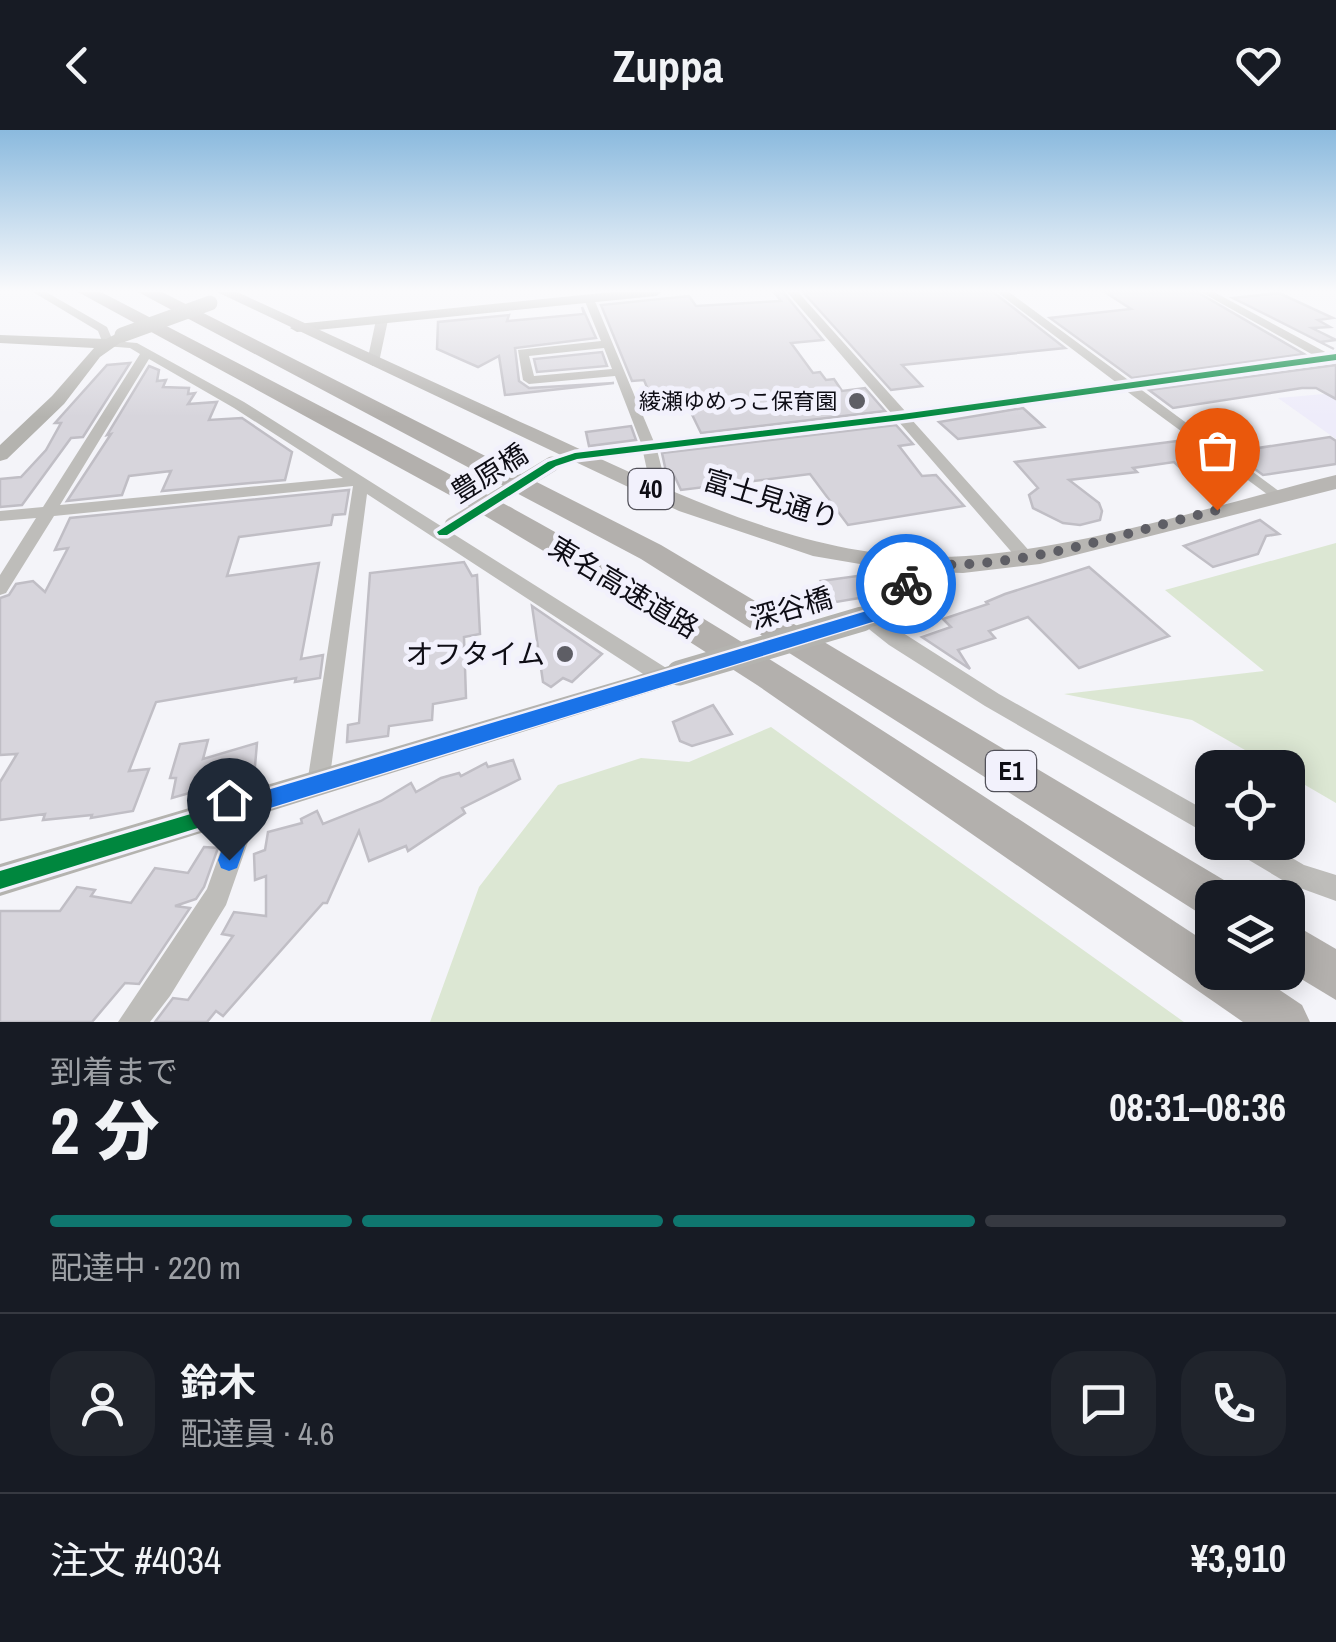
<!DOCTYPE html>
<html lang="ja">
<head>
<meta charset="utf-8">
<style>
  :root { --surface:#171b24; --page:#20242c; --text:#f1f3f6; --muted:#9ea1a6; --line:#363941; --accent:#0f766e }
  body { margin:0; font-family:"Archivo Narrow","Noto Sans JP",sans-serif; background:var(--page); color:var(--text); height:100vh; display:flex; flex-direction:column; font-size:38px; white-space:nowrap }
  * { box-sizing:border-box; margin:0 }
  p { font-size:32px; color:var(--muted) }
  .icon { flex:none; width:55px; height:55px; fill:none; stroke:currentColor; stroke-width:2; stroke-linecap:round; stroke-linejoin:round }
  .map { position:relative; height:892px; overflow:hidden }
  .details { display:flex; flex-direction:column; background:var(--surface); flex:1 }
  .details>* { flex:none }
  .tools { position:absolute; left:1195px; top:620px; display:grid; gap:20px }
  .tools a { display:grid; place-items:center; width:110px; height:110px; border-radius:20px; background:var(--surface); box-shadow:0 5px 25px #0003; font-size:50px }
  .pin { position:absolute; display:grid; place-items:center; width:85px; height:85px; color:#fff; margin:-102px -42px; border-radius:50% 50% 50% 0; rotate:-45deg; box-shadow:0 0 10px #0007 }
  .pin .icon { rotate:45deg }
  .courier { position:absolute; display:grid; place-items:center; width:100px; height:100px; margin:-50px; border:8px solid #1a73e8; border-radius:50%; background:#fff; color:#222; box-shadow:0 2px 12px #0007 }
  .headline em { font-style:normal; font-weight:800 }
  .headline div { display:flex; flex-direction:column-reverse }
  .headline { display:flex; align-items:center; justify-content:space-between; height:170px; padding:0 50px }
  h1 { font-size:65px; font-weight:800; line-height:75px }
  .bar { display:grid; grid-template-columns:repeat(4,1fr); gap:15px 10px; align-content:center; height:120px; padding:0 50px }
  .bar i { height:12px; border-radius:8px; background:var(--line) }
  .bar .on { background:var(--accent) }
  .bar p { grid-column:span 4 }
  .line { display:flex; align-items:center; gap:25px; padding:0 50px; border-top:2px solid var(--line) }
  .line div { flex:1 }
  .round { display:grid; place-items:center; flex:none; width:105px; height:105px; border-radius:30px; background:var(--page) }
  header { display:flex; justify-content:space-between; align-items:center; height:130px; padding:0 50px; background:var(--surface); font-size:45px; font-weight:800 }
  .map>svg:first-child { display:block }
  .built { fill:#eeecfa }
  .green { fill:#dce7d3 }
  .building { fill:#d7d5dc; stroke:#c0bec5; stroke-width:2.5 }
  .lines { fill:none; stroke-linecap:round; stroke-linejoin:round }
  .street { fill:#bebdba; fill-rule:evenodd }
  .secondary { fill:#b4b3af; fill-rule:evenodd }
  .primary { fill:#b8b6b3; fill-rule:evenodd }
  .highway { fill:#b3b0ad; fill-rule:evenodd }
  .street-bridge { stroke:#bebdba; stroke-width:15 }
  .secondary-bridge-far1 { stroke:#b4b3af; stroke-width:15 }
  .secondary-bridge { stroke:#b4b3af; stroke-width:25 }
  .cycleway-casing { stroke:#f2f1fc; stroke-width:7 }
  .cycleway { fill:#00873e; fill-rule:evenodd }
  .route { fill:#1a73e8 }
  .done { stroke:#5e5e65; stroke-width:10; stroke-dasharray:0 18 }
  .poi-dot { fill:#5e5e65; stroke:#f2f1fc; stroke-width:4 }
  .labels { text-anchor:middle; stroke-width:10; stroke-linejoin:round; paint-order:stroke }
  .far-poi-label { font-size:22px; fill:#0e0d15; stroke:#f2f1fc; text-anchor:end }
  .shield { fill:#f2f1fc; stroke:#52515a; stroke-width:2.5 }
  .shield-label { font-size:25px; font-weight:bold; fill:#0e0d15 }
  .street-label { font-size:28px; fill:#0e0d15; stroke:#f2f1fc }
  .poi-label { font-size:28px; fill:#0e0d15; stroke:#f2f1fc; text-anchor:end }
</style>
</head>
<body>
<header><svg class="icon" aria-label="back" viewBox="0 0 24 24"><path d="M15 5l-7 7 7 7"/></svg>Zuppa<svg class="icon" aria-label="heart" viewBox="0 0 24 24"><path d="M12 20l-8-8c-3-5 5-10 8-4 3-6 11-1 8 4z"/></svg></header>
<div class="map">
<svg width="1336" height="892" viewBox="0 0 1336 892">
  <rect width="100%" height="100%" fill="#f4f4f9"/>
  <polygon class="built" points="1336,263 1336,309 1278,268"/>
  <g class="green">
    <polygon points="1336,413 1336,673 1288,645 1288,638 1275,637 1192,590 1064,564 1264,541 1165,460"/>
    <polygon points="771,597 1184,892 430,892 479,757 558,655 641,628 689,632"/>
  </g>
  <g class="building">
    <polygon points="774,162 783,162 823,210 791,213 813,243 820,242 826,250 834,249 842,261 865,258 885,281 701,303 682,264 651,267 644,250 632,251 601,175 689,166 696,176 781,171"/>
    <polygon points="803,162 993,162 1065,218 902,235 922,256 891,260"/>
    <polygon points="1105,162 1197,162 1304,224 1132,248 1050,188 1131,179"/>
    <polygon points="1279,163 1333,188 1318,190 1330,197 1312,198 1336,210 1320,212 1334,219 1233,168"/>
    <polygon points="582,177 596,208 515,218 519,251 529,258 614,253 505,265 499,226 478,237 437,219 438,192 509,185 507,191 584,184"/>
    <polygon points="602,222 607,236 537,242 534,229"/>
    <polygon points="130,233 83,307 71,308 22,375 0,377 0,349 21,347 46,320 61,293 55,293 107,235"/>
    <polygon points="1336,235 1336,269 1316,258 1302,258 1173,278 1149,260"/>
    <polygon points="149,236 159,240 157,251 166,250 163,257 189,258 188,264 195,263 188,274 217,272 209,290 242,288 292,322 285,350 162,361 171,341 129,346 122,365 67,371 111,304 107,305"/>
    <polygon points="1023,278 1044,297 958,309 939,292"/>
    <polygon points="896,295 913,314 899,316 922,346 936,345 964,376 848,395 810,344 681,360 674,345 667,346 662,323"/>
    <polygon points="631,296 636,310 589,316 586,302"/>
    <polygon points="1330,307 1336,311 1336,334 1263,345 1232,322"/>
    <polygon points="1177,311 1207,325 1239,349 1199,355 1174,332 1133,338 1137,342 1069,350 1099,373 1102,381 1100,390 1080,395 1063,393 1033,378 1029,365 1038,358 1015,332"/>
    <polygon points="349,360 345,384 333,385 331,395 239,407 227,446 319,433 301,529 323,525 320,548 295,552 296,548 156,572 129,641 149,639 133,681 91,688 92,685 43,690 45,684 0,690 0,652 17,624 0,625 0,468 9,465 16,454 33,451 45,462 68,418 55,420 70,388"/>
    <polygon points="1260,390 1279,404 1266,406 1258,424 1213,437 1184,416"/>
    <polygon points="464,432 472,446 477,445 480,504 464,507 466,568 433,574 432,590 389,596 388,606 347,612 348,595 359,593 370,443"/>
    <polygon points="1089,437 1169,506 1079,538 1028,487 989,501 995,508 958,520 970,539 922,507 951,497 943,489 988,474 986,472 1005,464"/>
    <polygon points="857,446 871,466 836,472 821,451"/>
    <polygon points="532,476 602,524 572,552 563,548 551,557 543,552"/>
    <polygon points="713,575 732,604 692,616 680,611 673,592"/>
    <polygon points="208,610 203,629 257,613 255,636 196,652 193,662 172,668 176,648 170,648 180,614"/>
    <polygon points="513,630 520,649 462,678 465,683 408,721 406,716 369,731 359,701 327,773 323,773 223,886 216,881 207,892 155,892 173,868 188,870 233,806 222,804 234,782 266,786 266,746 255,750 254,724 265,720 268,702 302,693 301,689 317,681 323,694 381,671 411,653 416,662 441,648 459,643 461,646 486,633 488,637"/>
    <polygon points="204,717 218,718 204,757 196,769 175,776 190,778 139,854 125,853 92,892 0,892 0,781 60,781 77,757 95,760 91,766 131,773 155,738 188,743"/>
  </g>
  <g class="lines">
    <g class="street">
      <path d="M 33,162 L 46,162 L 107,197 L 113,211 L 137,213 L 244,272 L 671,541 L 674,547 L 671,553 L 664,555 L 657,553 L 367,364 L 329,654 L 326,661 L 318,664 L 310,661 L 307,654 L 353,356 L 54,386 L 6,463 L 0,465 L 0,445 L 36,388 L 0,391 L 0,381 L 43,377 L 140,224 L 130,218 L 104,216 L 98,201 ZM 149,229 L 234,278 L 343,348 L 60,375 Z"/>
      <path d="M 787,162 L 798,162 L 906,282 L 1117,253 L 997,162 L 1009,162 L 1131,252 L 1315,226 L 1201,162 L 1214,162 L 1329,224 L 1336,223 L 1336,231 L 1139,258 L 1280,362 L 1283,365 L 1280,368 L 1275,370 L 1125,260 L 912,290 L 1033,425 L 1036,429 L 1033,433 L 1021,433 L 898,291 L 657,320 L 668,363 L 660,368 L 652,363 L 643,322 L 587,328 L 552,338 L 547,337 L 547,331 L 586,320 L 641,313 L 615,246 L 529,254 L 523,250 L 518,220 L 601,211 L 584,169 L 589,166 L 594,169 L 654,312 L 892,284 ZM 604,218 L 612,239 L 534,246 L 529,226 Z"/>
      <polygon points="382,187 388,190 379,232 373,236 367,232 376,190"/>
      <polygon points="867,480 999,564 1212,684 1212,707 985,576 889,515 860,492 858,487 860,482"/>
      <polygon points="249,664 257,667 261,675 226,775 170,866 150,892 118,892 207,759 237,675 241,667"/>
      <polygon points="1229,712 1265,712 1304,735 1336,745 1336,771 1289,754 1232,720"/>
    </g>
    <g class="secondary">
      <polygon points="612,162 662,162 656,166 297,202 290,198 297,194"/>
      <polygon points="122,201 129,205 127,208 100,227 64,274 7,329 0,331 0,315 52,266 94,218 0,213 0,205 106,209"/>
      <path d="M 901,425 L 909,428 C 926,461 892,507 854,495 L 850,489 L 854,483 L 889,464 L 892,455 L 890,433 Z"/>
      <polygon points="679,533 688,536 692,543 688,550 0,766 0,734"/>
    </g>
    <path class="primary" d="M 217,162 L 237,162 C 336,207 435,253 534,298 C 668,359 814,437 966,426 C 1084,418 1219,374 1336,345 L 1336,359 L 1040,434 L 963,443 L 901,441 L 813,426 L 679,381 Z"/>
    <g class="highway">
      <path d="M 78,162 L 101,162 C 277,254 455,343 627,443 C 827,560 1019,690 1212,816 L 1212,842 L 1253,842 L 1302,875 L 1310,892 L 1243,892 L 757,555 L 604,457 L 455,368 Z"/>
      <polygon points="138,162 162,162 661,415 1229,753 1236,768 1212,768 1212,789 1199,783 641,429"/>
      <polygon points="1288,791 1336,819 1336,870 1288,841"/>
    </g>
    <polyline class="street-bridge" points="452,395 552,334"/>
    <polyline class="secondary-bridge-far1" points="122,205 210,173"/>
    <polyline class="secondary-bridge" points="679,543 862,489"/>
    <g class="cycleway-casing">
      <g id="cycleway">
        <polygon points="1336,224 1336,230 902,290 577,329 556,336 447,405 439,405 437,402 548,332 575,323 902,284"/>
        <polygon points="901,429 907,433 911,457 900,474 881,487 0,759 0,741 871,481 890,468 899,456 895,433"/>
      </g>
    </g>
    <use href="#cycleway" class="cycleway"/>
  </g>
  <linearGradient id="sky" x2="0" y2="1"><stop stop-color="#8bbade"/><stop offset="0.56" stop-color="#fafafc"/><stop offset="1" stop-color="#fafafc" stop-opacity="0"/></linearGradient>
  <rect width="1336" height="287" fill="url(#sky)"/>
  <polygon class="route" points="906,448 914,454 901,476 882,489 257,682 237,738 229,741 221,738 218,730 241,668 870,480"/>
  <g class="lines">
    <path class="done" d="M 906,454 L 901,433 C 1010,444 1113,406 1217,380"/>
  </g>
  <g class="poi-dot">
    <circle cx="857" cy="271" r="10"/>
    <circle cx="565" cy="524" r="10"/>
  </g>
  <g class="labels">
    <g class="far-poi-label">
      <text x="837" y="279">綾瀬ゆめっこ保育園</text>
    </g>
    <g class="shield">
      <rect x="628.5" y="339" width="45" height="40" rx="8"/>
      <rect x="986" y="621" width="50" height="40" rx="8"/>
    </g>
    <g class="shield-label">
      <text x="651" y="368">40</text>
      <text x="1011" y="650">E1</text>
    </g>
    <g class="street-label">
      <text transform="translate(489 343) rotate(-32)" y="10">豊原橋</text>
      <text transform="translate(771 369) rotate(17)" y="10">富士見通り</text>
      <text transform="translate(624 457) rotate(31)" y="10">東名高速道路</text>
      <text transform="translate(791 478) rotate(-16)" y="10">深谷橋</text>
    </g>
    <g class="poi-label">
      <text x="545" y="534">オフタイム</text>
    </g>
  </g>
</svg>
<div class="tools">
<a><svg class="icon" aria-label="locate" viewBox="0 0 24 24"><circle cx="12" cy="12" r="6"/><path d="M12 2v4M12 18v4M2 12h4M18 12h4"/></svg></a>
<a><svg class="icon" aria-label="layers" viewBox="0 0 24 24"><path d="M12 4l9 5-9 5-9-5zM3 14l9 5 9-5"/></svg></a>
</div>
<div class="pin" style="left:1217px;top:380px;background:#ea580c"><svg class="icon" aria-label="bag" viewBox="0 0 24 24"><path d="M5 8h14l-1 12H6zM9 8a3 3 0 0 1 6 0"/></svg></div>
<div class="pin" style="left:229px;top:730px;background:#1f2937"><svg class="icon" aria-label="home" viewBox="0 0 24 24"><path d="M3 11l9-7 9 7M6 9v11h12V9"/></svg></div>
<div class="courier" style="left:906px;top:454px"><svg class="icon" aria-label="bike" viewBox="0 0 24 24"><circle cx="6" cy="16" r="4"/><circle cx="18" cy="16" r="4"/><path d="M6 16l4-8h5l3 8M10 8l3 8H6M13 5h3"/></svg></div>
</div>
<section class="details">
<div class="headline"><div><h1>2 分</h1><p>到着まで</p></div><em>08:31–08:36</em></div>
<div class="bar"><i class="on"></i><i class="on"></i><i class="on"></i><i></i><p>配達中 · 220 m</p></div>
<div class="line" style="height:180px"><a class="round"><svg class="icon" aria-label="person" viewBox="0 0 24 24"><circle cx="12" cy="8" r="4"/><path d="M4 21q1-7 8-7t8 7"/></svg></a><div><b>鈴木</b><p>配達員 · 4.6</p></div><a class="round"><svg class="icon" aria-label="chat" viewBox="0 0 24 24"><path d="M4 5h16v11H9l-5 4z"/></svg></a><a class="round"><svg class="icon" aria-label="phone" viewBox="0 0 24 24"><path d="M5 4h4l2 5-3 2q2 4 5 5l2-3 5 2v4C11 20 4 13 5 4z"/></svg></a></div>
<div class="line" style="height:130px"><div>注文 #4034</div><b>¥3,910</b></div>
</section>
</body>
</html>
